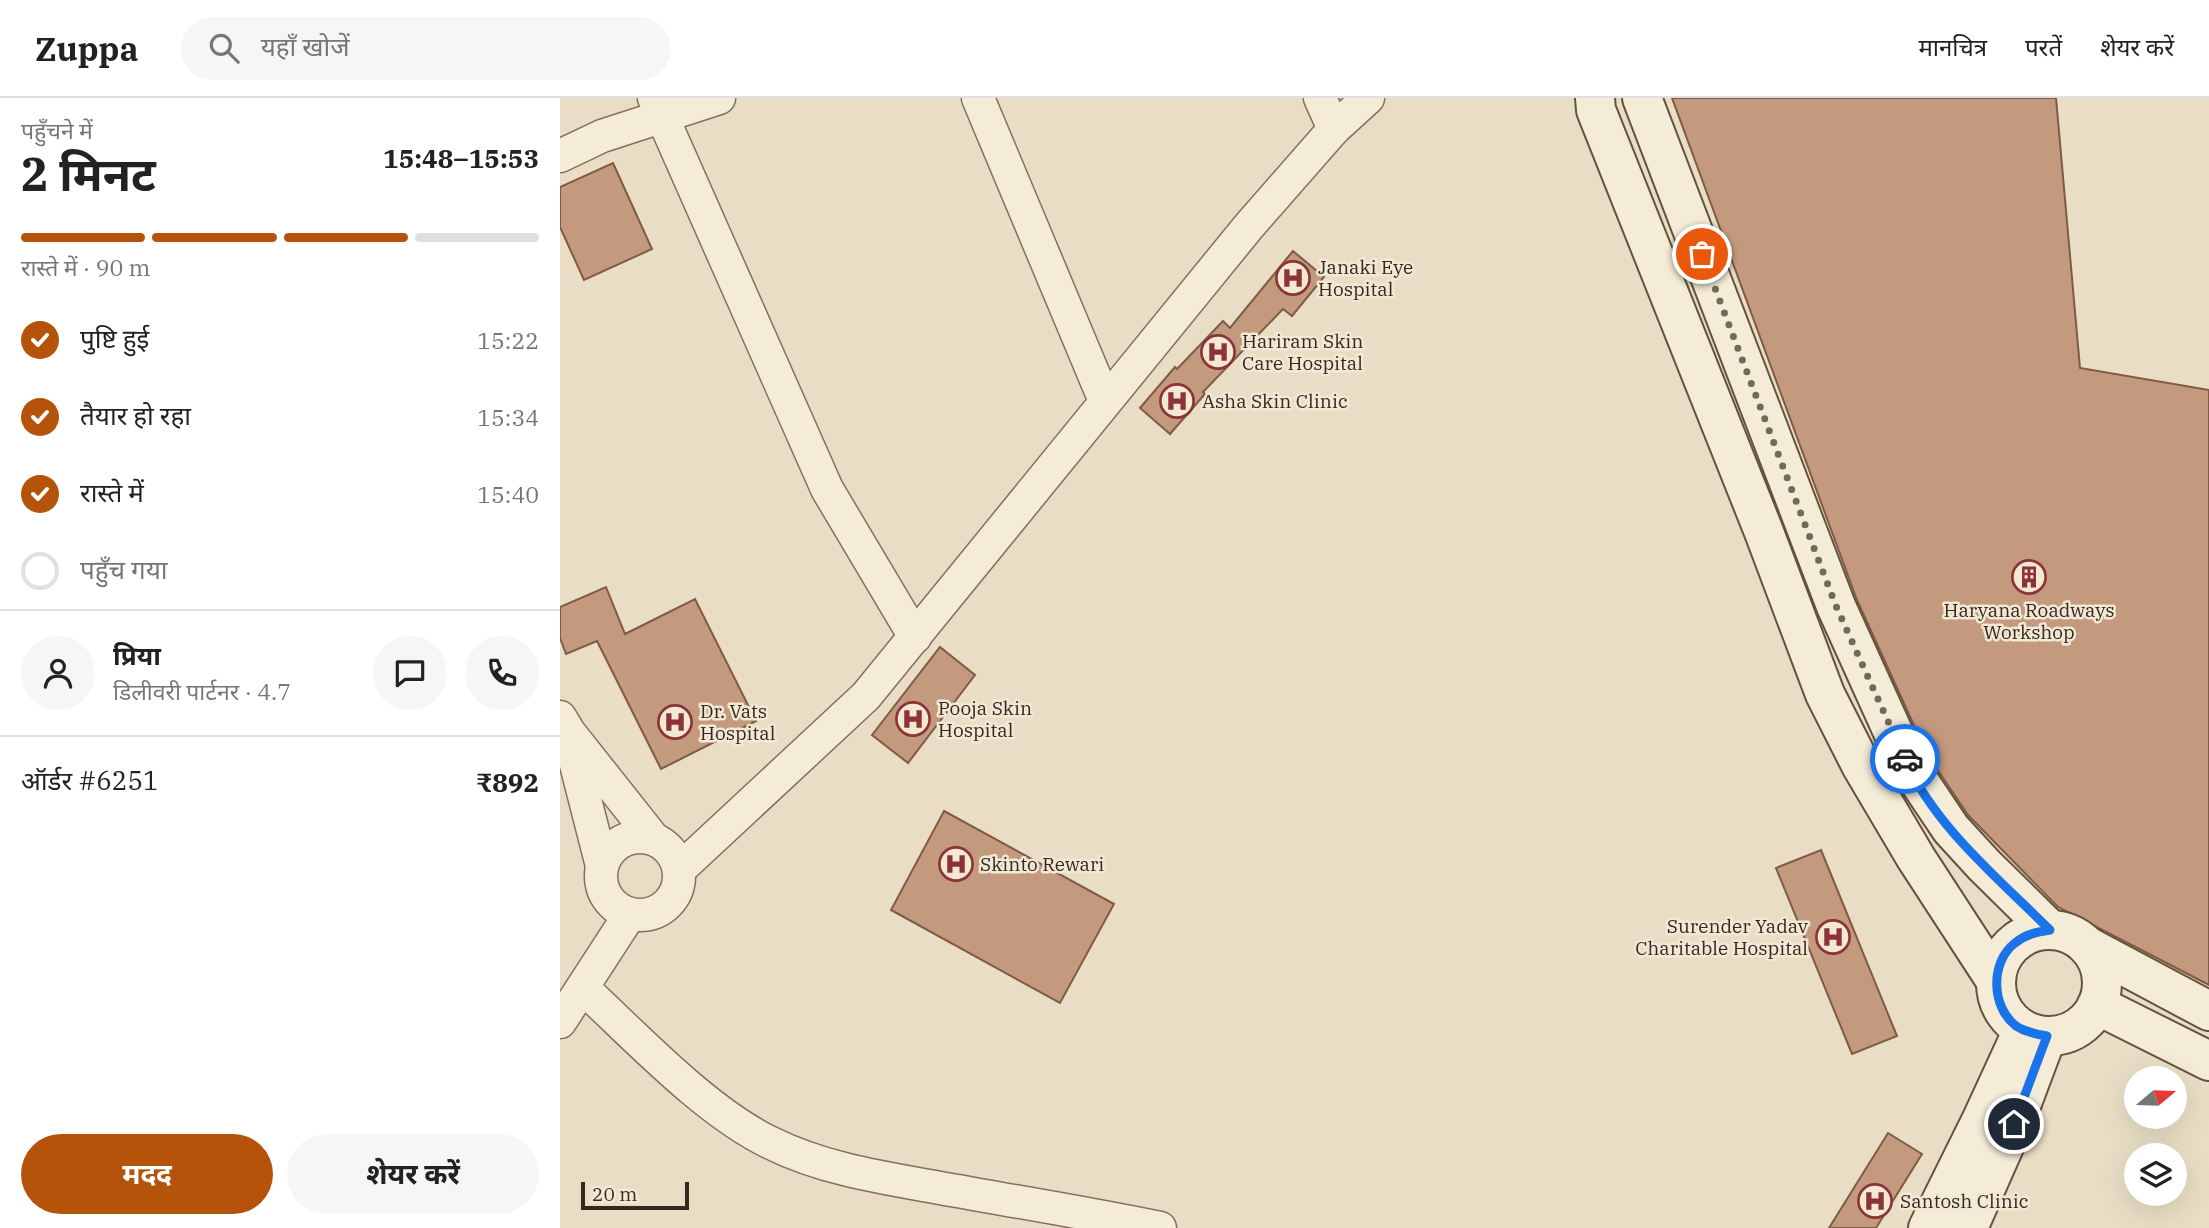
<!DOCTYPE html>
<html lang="hi">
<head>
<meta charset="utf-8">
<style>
  :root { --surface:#fff; --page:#f6f6f6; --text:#222; --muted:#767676; --line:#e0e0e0; --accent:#b45309 }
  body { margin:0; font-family:"IBM Plex Serif","Noto Sans Devanagari",serif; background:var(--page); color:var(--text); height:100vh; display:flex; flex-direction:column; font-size:26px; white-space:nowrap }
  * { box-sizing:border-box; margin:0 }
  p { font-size:23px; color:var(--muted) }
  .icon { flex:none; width:38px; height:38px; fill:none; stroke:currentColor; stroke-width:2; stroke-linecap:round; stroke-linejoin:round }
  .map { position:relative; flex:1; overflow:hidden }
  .drawer { display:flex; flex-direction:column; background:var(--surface); width:560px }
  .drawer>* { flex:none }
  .needle { width:46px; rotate:71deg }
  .fabs { position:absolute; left:1564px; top:968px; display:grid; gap:14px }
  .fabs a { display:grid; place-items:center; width:63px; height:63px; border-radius:50%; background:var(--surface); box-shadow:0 7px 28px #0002; font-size:35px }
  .scale { position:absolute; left:21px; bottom:18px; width:108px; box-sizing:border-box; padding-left:7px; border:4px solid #34291f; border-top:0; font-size:19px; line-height:24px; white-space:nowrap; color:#34291f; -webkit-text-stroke:5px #f2e8d4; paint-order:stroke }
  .pin { position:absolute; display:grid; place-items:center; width:60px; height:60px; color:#fff; margin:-30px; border:4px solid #fff; border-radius:50%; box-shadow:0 2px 7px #0007 }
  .courier { position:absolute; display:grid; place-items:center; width:70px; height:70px; margin:-35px; border:5px solid #1a73e8; border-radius:50%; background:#fff; color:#222; box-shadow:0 2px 9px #0007 }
  .summary em { font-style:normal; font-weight:700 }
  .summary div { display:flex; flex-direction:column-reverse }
  .summary { display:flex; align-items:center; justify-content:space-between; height:119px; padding:0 21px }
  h1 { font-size:46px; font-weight:700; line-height:52px }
  .bar { display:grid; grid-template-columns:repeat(4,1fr); gap:10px 7px; align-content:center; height:84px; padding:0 21px }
  .bar i { height:9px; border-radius:5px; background:var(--line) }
  .bar .active { background:var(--accent) }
  .bar p { grid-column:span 4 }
  .line { display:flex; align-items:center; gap:18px; padding:0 21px; border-top:2px solid var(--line) }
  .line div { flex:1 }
  .round { display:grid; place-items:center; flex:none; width:74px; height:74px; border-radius:37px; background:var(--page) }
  ol { padding:0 21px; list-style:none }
  li { display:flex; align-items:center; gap:21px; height:77px }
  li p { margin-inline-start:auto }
  li .icon { padding:7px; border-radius:50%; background:var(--accent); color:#fff; stroke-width:4 }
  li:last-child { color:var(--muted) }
  li i { width:38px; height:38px; border:4px solid var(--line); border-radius:50% }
  .action { display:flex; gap:14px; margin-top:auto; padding:14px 21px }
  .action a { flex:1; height:80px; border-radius:42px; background:var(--accent); color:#fff; font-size:28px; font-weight:700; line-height:80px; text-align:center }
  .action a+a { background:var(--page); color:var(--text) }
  header { display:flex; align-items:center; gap:42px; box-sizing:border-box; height:98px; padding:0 35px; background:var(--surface); border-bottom:2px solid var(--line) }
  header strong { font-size:33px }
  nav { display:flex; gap:38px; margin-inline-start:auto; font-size:24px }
  .search { width:490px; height:63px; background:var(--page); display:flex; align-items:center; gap:18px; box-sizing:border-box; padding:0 24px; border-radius:38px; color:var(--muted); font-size:26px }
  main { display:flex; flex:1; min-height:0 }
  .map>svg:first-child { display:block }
  .building { fill:#c49a7e; stroke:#7f5b45; stroke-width:2 }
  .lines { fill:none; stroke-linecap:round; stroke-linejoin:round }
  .street-casing { stroke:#83705d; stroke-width:35 }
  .secondary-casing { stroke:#645240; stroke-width:42 }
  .street { stroke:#f5ecd7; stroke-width:32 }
  .secondary { stroke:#f5ecd7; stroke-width:38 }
  .done { stroke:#736859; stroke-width:7; stroke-dasharray:0 12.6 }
  .route { stroke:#1a73e8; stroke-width:9 }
  .labels { text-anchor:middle; stroke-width:5; stroke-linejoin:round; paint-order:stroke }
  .poi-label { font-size:19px; fill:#34291f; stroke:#f2e8d4; text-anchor:start }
</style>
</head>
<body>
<header>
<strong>Zuppa</strong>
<div class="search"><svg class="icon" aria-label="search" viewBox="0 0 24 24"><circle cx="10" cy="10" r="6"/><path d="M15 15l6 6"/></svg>यहाँ खोजें</div>
<nav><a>मानचित्र</a><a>परतें</a><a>शेयर करें</a></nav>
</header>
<main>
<section class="drawer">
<div class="summary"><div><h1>2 मिनट</h1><p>पहुँचने में</p></div><em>15:48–15:53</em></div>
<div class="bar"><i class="active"></i><i class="active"></i><i class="active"></i><i></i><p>रास्ते में · 90 m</p></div>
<ol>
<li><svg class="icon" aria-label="check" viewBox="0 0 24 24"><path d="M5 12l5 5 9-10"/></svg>पुष्टि हुई<p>15:22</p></li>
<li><svg class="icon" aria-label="check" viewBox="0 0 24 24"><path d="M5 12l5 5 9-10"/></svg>तैयार हो रहा<p>15:34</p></li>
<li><svg class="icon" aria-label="check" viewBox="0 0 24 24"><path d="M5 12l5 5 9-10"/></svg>रास्ते में<p>15:40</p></li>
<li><i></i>पहुँच गया</li>
</ol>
<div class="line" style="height:126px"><a class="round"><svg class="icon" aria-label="person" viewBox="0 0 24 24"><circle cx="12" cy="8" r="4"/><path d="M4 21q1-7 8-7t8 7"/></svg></a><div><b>प्रिया</b><p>डिलीवरी पार्टनर · 4.7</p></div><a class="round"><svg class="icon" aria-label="chat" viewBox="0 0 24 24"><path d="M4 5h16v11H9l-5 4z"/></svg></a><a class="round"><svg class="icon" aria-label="phone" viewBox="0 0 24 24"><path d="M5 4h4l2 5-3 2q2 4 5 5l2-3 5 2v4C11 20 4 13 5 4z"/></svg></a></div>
<div class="line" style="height:91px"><div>ऑर्डर #6251</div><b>₹892</b></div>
<div class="action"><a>मदद</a><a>शेयर करें</a></div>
</section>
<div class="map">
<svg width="1649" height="1130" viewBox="0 0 1649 1130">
  <rect width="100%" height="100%" fill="#e9dec5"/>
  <g class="building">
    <polygon points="1112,0 1496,0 1520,270 1649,292 1649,887 1498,809 1408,717 1367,656 1297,502"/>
    <polygon points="53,65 92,151 24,182 0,129 0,89"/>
    <polygon points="733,153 764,179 732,218 723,211 643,294 645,296 610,336 580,310 615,269 617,271 663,223 670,230"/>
    <polygon points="46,489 65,536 135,501 196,623 101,671 37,543 6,556 0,540 0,509"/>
    <polygon points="380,549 415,577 348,665 312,637"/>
    <polygon points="384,713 554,806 500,905 331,812"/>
    <polygon points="1261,752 1337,938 1292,956 1216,770"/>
    <polygon points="1328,1035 1362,1056 1316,1130 1269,1130"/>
  </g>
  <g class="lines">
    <g class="street-casing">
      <g id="street">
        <polyline points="94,0 267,391 355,539"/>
        <polyline points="418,0 545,303"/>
        <polyline points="760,0 774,31"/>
        <polyline points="0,58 42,38 159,0"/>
        <polyline points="0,619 9,634 93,740"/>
        <polyline points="10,643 42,768"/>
        <circle cx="80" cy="778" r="39"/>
        <polyline points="120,771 306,598 689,128 774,31 808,0"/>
        <path d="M 23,890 C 77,940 146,1014 211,1045 C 263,1071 324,1080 380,1090 C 453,1103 527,1115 600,1130"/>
        <polyline points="0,924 70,816"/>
      </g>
    </g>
    <g class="secondary-casing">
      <g id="secondary">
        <polyline points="1035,0 1036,12 1204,434 1265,596 1301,667 1356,760 1436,883"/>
        <polyline points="1082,0 1276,508 1348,667 1391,731 1424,767 1490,832"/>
        <circle cx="1489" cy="885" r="53"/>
        <polyline points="1527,848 1649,913"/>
        <polyline points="1537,907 1649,963"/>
        <polyline points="1368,1130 1422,1021 1463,932"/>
        <polyline points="1408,1130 1454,1026 1487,938"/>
      </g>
    </g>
    <use href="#street" class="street"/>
    <use href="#secondary" class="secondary"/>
  </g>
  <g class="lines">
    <polyline class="done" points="1142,156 1276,508 1345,661"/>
    <path class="route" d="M 1345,661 C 1374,728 1440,782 1490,832 C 1477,834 1466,836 1455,845 C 1430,864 1431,909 1456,928 C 1465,934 1476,936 1487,938 L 1454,1026"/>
  </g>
  <defs>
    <g id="hospital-ring" transform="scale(1.75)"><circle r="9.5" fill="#f2e8d4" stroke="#8c3335" stroke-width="1.5"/><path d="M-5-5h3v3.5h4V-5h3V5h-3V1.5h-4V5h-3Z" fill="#8c3335"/></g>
    <g id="building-ring" transform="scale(1.75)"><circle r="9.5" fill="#f2e8d4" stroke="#8c3335" stroke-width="1.5"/><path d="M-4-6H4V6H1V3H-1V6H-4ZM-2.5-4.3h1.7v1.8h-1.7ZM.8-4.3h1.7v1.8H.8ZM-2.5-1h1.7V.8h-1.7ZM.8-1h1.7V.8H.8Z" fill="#8c3335"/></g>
  </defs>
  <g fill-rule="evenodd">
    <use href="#hospital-ring" x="733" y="180"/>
    <use href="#hospital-ring" x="658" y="254"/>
    <use href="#hospital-ring" x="617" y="303"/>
    <use href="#building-ring" x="1469" y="479"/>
    <use href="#hospital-ring" x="353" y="621"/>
    <use href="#hospital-ring" x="115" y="624"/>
    <use href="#hospital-ring" x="396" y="766"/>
    <use href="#hospital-ring" x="1273" y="839"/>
    <use href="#hospital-ring" x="1315" y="1103"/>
  </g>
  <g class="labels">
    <g class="poi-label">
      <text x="758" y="176">Janaki Eye<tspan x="758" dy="22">Hospital</tspan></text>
      <text x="682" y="250">Hariram Skin<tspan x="682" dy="22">Care Hospital</tspan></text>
      <text x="642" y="310">Asha Skin Clinic</text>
      <text x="1469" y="519" text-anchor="middle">Haryana Roadways<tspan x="1469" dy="22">Workshop</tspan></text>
      <text x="378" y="617">Pooja Skin<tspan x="378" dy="22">Hospital</tspan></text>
      <text x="140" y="620">Dr. Vats<tspan x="140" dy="22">Hospital</tspan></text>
      <text x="420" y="773">Skinto Rewari</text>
      <text x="1248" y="835" text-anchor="end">Surender Yadav<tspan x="1248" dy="22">Charitable Hospital</tspan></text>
      <text x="1340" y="1110">Santosh Clinic</text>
    </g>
  </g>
</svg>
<div class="fabs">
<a><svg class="needle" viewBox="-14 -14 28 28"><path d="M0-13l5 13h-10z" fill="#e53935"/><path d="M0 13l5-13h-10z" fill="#767676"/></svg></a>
<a><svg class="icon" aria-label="layers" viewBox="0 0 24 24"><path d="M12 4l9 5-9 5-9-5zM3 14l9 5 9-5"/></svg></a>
</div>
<div class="scale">20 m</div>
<div class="pin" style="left:1142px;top:156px;background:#ea580c"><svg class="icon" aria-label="bag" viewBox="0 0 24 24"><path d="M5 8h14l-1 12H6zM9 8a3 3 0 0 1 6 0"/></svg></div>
<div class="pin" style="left:1454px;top:1026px;background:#1f2937"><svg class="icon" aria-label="home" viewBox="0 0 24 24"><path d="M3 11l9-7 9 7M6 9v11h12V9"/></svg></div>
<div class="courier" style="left:1345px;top:661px"><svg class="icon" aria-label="car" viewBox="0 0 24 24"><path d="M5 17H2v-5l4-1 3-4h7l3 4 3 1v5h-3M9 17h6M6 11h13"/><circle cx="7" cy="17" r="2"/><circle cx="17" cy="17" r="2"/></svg></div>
</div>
</main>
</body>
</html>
